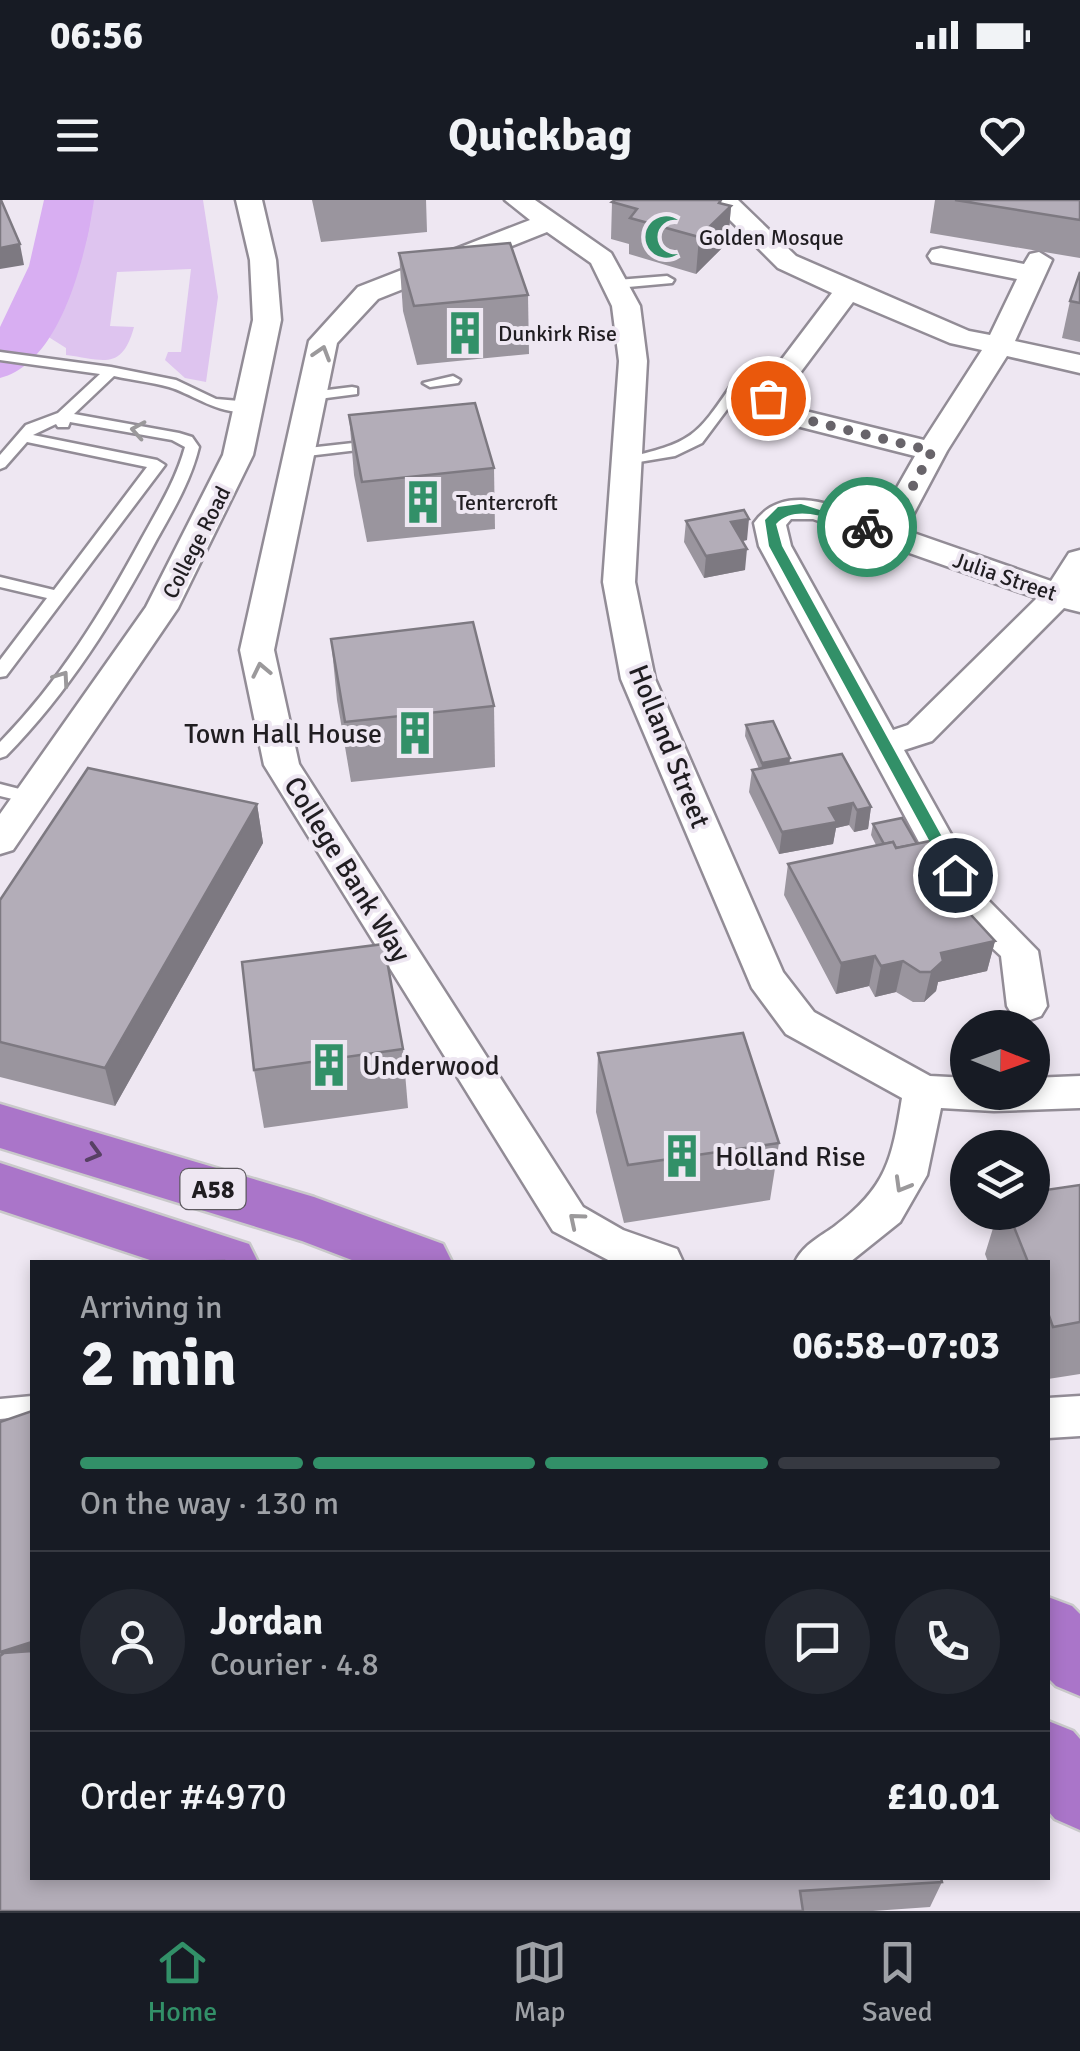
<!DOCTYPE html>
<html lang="en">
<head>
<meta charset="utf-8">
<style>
  :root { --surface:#171b24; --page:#242831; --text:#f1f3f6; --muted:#9ea1a6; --line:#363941; --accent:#329068 }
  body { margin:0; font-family:Signika,sans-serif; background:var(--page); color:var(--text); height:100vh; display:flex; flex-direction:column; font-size:38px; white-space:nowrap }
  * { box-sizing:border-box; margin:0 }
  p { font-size:32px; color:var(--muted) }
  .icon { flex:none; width:55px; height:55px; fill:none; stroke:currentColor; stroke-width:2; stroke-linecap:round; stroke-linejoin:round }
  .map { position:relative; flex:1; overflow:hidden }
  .side { position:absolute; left:30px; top:1060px; width:1020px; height:620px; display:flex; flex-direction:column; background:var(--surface); border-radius:0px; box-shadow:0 5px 15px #0003 }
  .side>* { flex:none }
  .needle { width:65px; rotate:91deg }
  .controls { position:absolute; left:950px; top:810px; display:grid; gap:20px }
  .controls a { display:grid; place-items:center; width:100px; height:100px; border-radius:50%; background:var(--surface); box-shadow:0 5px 15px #0003; font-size:50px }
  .pin { position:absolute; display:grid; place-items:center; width:85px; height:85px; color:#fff; margin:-42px; border:5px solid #fff; border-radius:50%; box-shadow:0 2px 10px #0007 }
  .courier { position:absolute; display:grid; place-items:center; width:100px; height:100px; margin:-50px; border:8px solid #329068; border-radius:50%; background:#fff; color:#222; box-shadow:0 2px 12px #0007 }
  .headline em { font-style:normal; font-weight:700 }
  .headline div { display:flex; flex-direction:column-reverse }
  .headline { display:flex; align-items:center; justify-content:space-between; height:170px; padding:0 50px }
  h1 { font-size:65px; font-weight:700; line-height:75px }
  .bar { display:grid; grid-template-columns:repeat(4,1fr); gap:15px 10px; align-content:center; height:120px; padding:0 50px }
  .bar i { height:12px; border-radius:8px; background:var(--line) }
  .bar .current { background:var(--accent) }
  .bar p { grid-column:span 4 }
  .line { display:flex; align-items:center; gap:25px; padding:0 50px; border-top:2px solid var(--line) }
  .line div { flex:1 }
  .round { display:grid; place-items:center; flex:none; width:105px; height:105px; border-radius:52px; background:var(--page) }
  .status { display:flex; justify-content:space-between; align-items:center; height:70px; padding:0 50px; background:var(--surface); direction:ltr }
  .status svg { height:28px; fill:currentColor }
  header { display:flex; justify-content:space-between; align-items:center; height:130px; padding:0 50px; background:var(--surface); font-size:45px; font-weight:700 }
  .tab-bar { display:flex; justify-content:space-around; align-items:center; height:140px; border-top:2px solid var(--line); background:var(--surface); font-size:28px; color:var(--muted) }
  .tab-bar a { display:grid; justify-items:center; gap:5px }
  .tab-bar .current { color:var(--accent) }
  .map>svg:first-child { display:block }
  .green { fill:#dec4ef }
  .water { fill:#d8aef2 }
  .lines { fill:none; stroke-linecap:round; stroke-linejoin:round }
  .river { fill:#d8aef2; fill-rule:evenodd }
  .lane-casing { stroke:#928c96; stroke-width:5 }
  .street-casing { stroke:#928c96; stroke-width:5 }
  .highway-casing { stroke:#c9c9ca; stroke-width:5 }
  .lane { fill:#fff; fill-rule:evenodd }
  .street { fill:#fff; fill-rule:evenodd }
  .highway { fill:#aa75c9; fill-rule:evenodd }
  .wall { fill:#9a959e }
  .shaded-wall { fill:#7d7981 }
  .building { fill:#b3adb8; stroke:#7d7981; stroke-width:2.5 }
  .oneway { stroke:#9b999b }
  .oneway2 { stroke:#574064 }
  .route { fill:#329068 }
  .done { stroke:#68646a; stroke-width:10; stroke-dasharray:0 18 }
  .labels { text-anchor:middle; stroke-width:8; stroke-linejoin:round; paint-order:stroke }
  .far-poi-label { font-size:22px; fill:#201d21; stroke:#eee7f2; text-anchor:start }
  .far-street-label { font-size:22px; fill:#201d21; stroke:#eee7f2 }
  .shield { fill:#eee7f2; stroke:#5e5a60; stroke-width:2.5 }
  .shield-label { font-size:25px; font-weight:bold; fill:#201d21 }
  .poi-label { font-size:28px; fill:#201d21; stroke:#eee7f2; text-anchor:start }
  .street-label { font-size:28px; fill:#201d21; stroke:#eee7f2 }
</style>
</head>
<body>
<div class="status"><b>06:56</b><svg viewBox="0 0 49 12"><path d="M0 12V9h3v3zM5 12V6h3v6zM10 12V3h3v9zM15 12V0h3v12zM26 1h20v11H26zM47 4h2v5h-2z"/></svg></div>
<header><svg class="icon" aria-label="menu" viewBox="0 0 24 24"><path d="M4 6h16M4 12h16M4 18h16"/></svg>Quickbag<svg class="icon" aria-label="heart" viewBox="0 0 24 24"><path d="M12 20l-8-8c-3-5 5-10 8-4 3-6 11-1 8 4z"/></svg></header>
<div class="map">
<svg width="1080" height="1711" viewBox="0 0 1080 1711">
  <rect width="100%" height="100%" fill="#eee7f2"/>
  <path class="green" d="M 91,0 L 203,0 L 218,97 L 206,182 L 185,178 L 165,160 L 168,152 L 181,152 L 191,69 L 117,72 L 110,126 L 134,127 C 122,171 104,160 66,155 L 66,148 L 47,136 L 84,47 Z"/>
  <path class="water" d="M 53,0 L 91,0 C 94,46 64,95 47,136 L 8,124 L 39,65 Z"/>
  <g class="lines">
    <path class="river" d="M 44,0 L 94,0 C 86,55 61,163 0,178 L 0,127 L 29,66 Z"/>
    <g class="lane-casing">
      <g id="lane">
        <polygon points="667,76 674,80 672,83 617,88 610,84 617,80"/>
        <path d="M 0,152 L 111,167 L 176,180 L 216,199 L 251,202 L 258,206 C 231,224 194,194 169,187 C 151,182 132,180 114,176 L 74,214 L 179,233 L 192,237 L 199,247 C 191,280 174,309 157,339 C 115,418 69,492 6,556 L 0,558 L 0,542 C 59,482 102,412 142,338 C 158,309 176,280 185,247 L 172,240 L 70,222 L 68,227 L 58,227 L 56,224 L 33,235 L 157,260 L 165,265 L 6,476 L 0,477 L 0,460 L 47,398 L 0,387 L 0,377 L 54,390 L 147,267 L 27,242 L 5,267 L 0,269 L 0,255 L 26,225 L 58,213 L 100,174 L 0,160 Z"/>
        <polygon points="453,176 460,180 458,183 430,187 423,183"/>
        <path d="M 742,176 L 749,180 L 702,243 L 675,256 L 621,265 L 621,259 C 694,242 695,239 737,177 Z"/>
        <polygon points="352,187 357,188 357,194 311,200 304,196 311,192"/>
        <polygon points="353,243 358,244 358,250 299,257 292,253 299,249"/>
        <polygon points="0,584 35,593 38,597 29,603 0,596"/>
        <polygon points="32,1196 32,1216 0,1219 0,1199"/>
      </g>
    </g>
    <g class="street-casing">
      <g id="street">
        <polygon points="236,0 262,0 276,60 281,120 253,255 178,408 13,650 0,654 0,614 146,407 223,255 253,120 250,60"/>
        <path d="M 505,0 L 535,0 L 611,53 L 640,106 L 647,161 L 635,382 L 655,479 L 783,772 L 814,812 L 930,876 L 968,878 L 968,892 L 1032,892 L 1032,878 L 1080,876 L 1080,908 L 994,911 L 941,908 L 927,975 L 900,1022 L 850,1062 L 795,1062 C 804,1044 820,1037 835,1026 C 887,987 892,959 902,898 L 786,834 L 752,788 L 621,479 L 603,382 L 619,161 L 612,106 L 591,63 L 547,32 L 378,99 L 337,143 L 274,450 L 299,564 L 583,1007 L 623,1030 L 677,1049 L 683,1062 L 612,1062 L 553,1031 L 264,565 L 240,450 L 309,141 L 358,87 L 530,20 Z"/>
        <path d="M 710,0 L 738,0 L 796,56 L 969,131 L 990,135 L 1017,79 L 932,62 L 928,56 L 932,50 L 941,48 L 1024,64 L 1030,54 L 1039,52 L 1052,60 L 1015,141 L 1080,155 L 1080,173 L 1007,156 L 947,251 L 905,330 L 1051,381 L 1069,353 L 1080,350 L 1080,412 L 1064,408 L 932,541 L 904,550 L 987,699 L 1038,751 L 1047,806 L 1041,816 L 1027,821 L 1013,816 L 1007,806 L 1001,756 L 960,718 L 759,346 L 754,323 C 784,280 839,308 878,321 L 915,256 L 773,220 L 754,203 L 757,192 L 832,93 L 778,68 ZM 853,102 L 950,143 L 982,150 L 924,240 L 793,208 L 784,200 L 785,193 ZM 791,319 L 813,319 L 1037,398 L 908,525 L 893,530 L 791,346 L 786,325 Z"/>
        <polygon points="1080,1196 1080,1236 1048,1238 1048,1198"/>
      </g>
    </g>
    <g class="highway-casing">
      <g id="highway">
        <polygon points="0,904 314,997 443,1044 452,1062 357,1062 302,1041 0,948"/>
        <polygon points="0,963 249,1044 258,1062 156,1062 0,1010"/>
        <polygon points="1048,1397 1072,1406 1080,1414 1080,1496 1056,1486 1048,1478"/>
        <polygon points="1048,1521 1073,1531 1080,1539 1080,1630 1055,1619 1048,1611"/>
      </g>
    </g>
    <use href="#lane" class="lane"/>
    <use href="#street" class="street"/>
    <use href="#highway" class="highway"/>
  </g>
  <g class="wall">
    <polygon points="312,0 426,0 427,32 321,42"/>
    <polygon points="935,0 1080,0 1080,58 930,33"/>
    <polygon points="612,2 722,4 731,6 728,42 696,74 629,54 629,44 611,39"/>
    <polygon points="399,53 528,95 529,154 417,165 403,111"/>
    <polygon points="1080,72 1080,142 1062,138 1070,101"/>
    <polygon points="349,215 494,268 495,329 367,342 354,275"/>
    <polygon points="686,321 747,340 742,341 745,370 704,378 684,342"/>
    <polygon points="331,439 494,506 495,567 351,582 337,500"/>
    <polygon points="746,525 789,563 871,607 868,629 854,632 849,625 836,628 833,644 779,654 749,592 752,570 759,569 745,536"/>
    <polygon points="257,604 263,643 115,906 0,877 0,700"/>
    <polygon points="873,624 917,644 961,704 995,741 987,771 938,782 936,791 924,802 913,802 896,792 875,797 869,786 836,794 784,695 788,664 876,645 871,635"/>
    <polygon points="403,849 408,908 264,928 254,870"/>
    <polygon points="598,853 779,943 770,1000 624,1023 596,912"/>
    <polygon points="1080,985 1080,1174 1048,1179 1048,1062 988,1062 985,1054 998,1012 1032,1012"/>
    <polygon points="0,1222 32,1678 942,1682 930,1707 873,1711 0,1711"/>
  </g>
  <g class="shaded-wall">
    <polygon points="721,0 721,15 731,6 728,42 696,74 699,37"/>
    <polygon points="20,44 24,65 0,69 0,48"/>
    <polygon points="749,319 747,340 729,344 731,322"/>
    <polygon points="747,349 745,370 704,378 706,356"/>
    <polygon points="790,558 789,570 761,574 762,563"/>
    <polygon points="853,603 849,625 836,628 833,644 779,654 782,632 829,608"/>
    <polygon points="257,604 263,643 115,906 105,868"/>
    <polygon points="871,607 868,629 854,632 857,610"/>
    <polygon points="995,741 987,771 938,782 936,791 924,802 931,772 941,753"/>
    <polygon points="875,756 869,786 836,794 841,763"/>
    <polygon points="903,761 896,792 875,797 881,766"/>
    <polygon points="32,1442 32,1470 11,1476 0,1452"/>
  </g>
  <g class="building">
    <polygon points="0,0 1,0 20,44 0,48"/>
    <polygon points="615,0 721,0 719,3 731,6 699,37 630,18 637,9 612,2"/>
    <polygon points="955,0 1080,0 1080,20"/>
    <polygon points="510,43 528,95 414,106 399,53"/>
    <polygon points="1080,72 1080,103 1070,101"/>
    <polygon points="475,203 494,268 362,282 349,215"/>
    <polygon points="744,310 749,319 731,322 747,349 706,356 686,321"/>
    <polygon points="473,422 494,506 345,522 331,439"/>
    <polygon points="773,521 790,558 762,563 746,525"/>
    <polygon points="842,554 871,607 857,610 853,603 829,608 837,622 782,632 752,570"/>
    <polygon points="88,568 257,604 105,868 0,842 0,700"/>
    <polygon points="902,618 917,644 896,648 893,642 884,644 873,624"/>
    <polygon points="930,641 961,704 995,741 941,753 943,761 931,772 920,772 903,761 881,766 875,756 841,763 788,664 893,642 896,648"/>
    <polygon points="384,744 403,849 254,870 242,762"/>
    <polygon points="743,833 779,943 628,965 598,853"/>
    <polygon points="1080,985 1080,1122 1053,1127 1048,1113 1048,1062 1028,1062 1008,1012 1032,1012 1032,992"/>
    <polygon points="224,1061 224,1062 139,1062"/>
    <polygon points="32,1211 32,1442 0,1452 0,1222"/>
    <polygon points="32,1451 32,1678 941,1678 942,1682 800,1691 803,1711 0,1711 0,1456 4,1453"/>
  </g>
  <defs><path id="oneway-chevron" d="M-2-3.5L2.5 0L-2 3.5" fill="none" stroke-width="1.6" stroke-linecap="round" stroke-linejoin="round" transform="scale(2.5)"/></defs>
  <g class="oneway">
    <use href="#oneway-chevron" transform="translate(322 153) rotate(-73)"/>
    <use href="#oneway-chevron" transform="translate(138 230) rotate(-170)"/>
    <use href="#oneway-chevron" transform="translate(261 470) rotate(-102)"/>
    <use href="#oneway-chevron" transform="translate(62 478) rotate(-55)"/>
    <use href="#oneway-chevron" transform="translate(902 985) rotate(120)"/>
    <use href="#oneway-chevron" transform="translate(576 1020) rotate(-140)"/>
  </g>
  <use class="oneway2" href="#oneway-chevron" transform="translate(94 953) rotate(16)"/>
  <path class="route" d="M 801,304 L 873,327 L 867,331 C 839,324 799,300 776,324 L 782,346 L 963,675 L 961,679 L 948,675 L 769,346 L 765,320 L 778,307 Z"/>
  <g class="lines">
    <polyline class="done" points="768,198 774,209 783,214 932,251 887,334 867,327"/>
  </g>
  <defs>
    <g id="mosque-bare" transform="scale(3.45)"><path d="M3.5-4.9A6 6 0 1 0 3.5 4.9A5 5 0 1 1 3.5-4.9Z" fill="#329068" stroke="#eee7f2" stroke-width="2.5" paint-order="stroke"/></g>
    <g id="building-bare" transform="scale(3.45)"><path d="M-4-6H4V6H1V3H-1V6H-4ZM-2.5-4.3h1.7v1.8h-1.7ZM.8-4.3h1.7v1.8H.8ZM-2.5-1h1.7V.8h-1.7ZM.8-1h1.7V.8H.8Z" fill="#329068" stroke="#eee7f2" stroke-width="2.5" paint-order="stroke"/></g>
  </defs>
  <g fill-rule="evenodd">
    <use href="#mosque-bare" x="666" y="37"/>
    <use href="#building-bare" x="465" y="133"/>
    <use href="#building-bare" x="423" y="302"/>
    <use href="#building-bare" x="415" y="533"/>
    <use href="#building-bare" x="329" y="865"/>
    <use href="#building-bare" x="682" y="956"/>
  </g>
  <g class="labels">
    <g class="far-poi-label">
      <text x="699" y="45">Golden Mosque</text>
      <text x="498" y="141">Dunkirk Rise</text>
      <text x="456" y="310">Tentercroft</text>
    </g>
    <g class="far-street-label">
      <text transform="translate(196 342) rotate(-63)" y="8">College Road</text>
      <text transform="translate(1005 376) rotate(19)" y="8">Julia Street</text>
    </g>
    <rect class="shield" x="180.5" y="969" width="65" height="40" rx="8"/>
    <g class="shield-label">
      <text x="213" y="998">A58</text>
    </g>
    <g class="poi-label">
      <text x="382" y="543" text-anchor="end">Town Hall House</text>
      <text x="362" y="875">Underwood</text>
      <text x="715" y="966">Holland Rise</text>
    </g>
    <g class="street-label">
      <text transform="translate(670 546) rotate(68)" y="10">Holland Street</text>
      <text transform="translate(348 669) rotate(58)" y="10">College Bank Way</text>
    </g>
  </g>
</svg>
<div class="controls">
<a><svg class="needle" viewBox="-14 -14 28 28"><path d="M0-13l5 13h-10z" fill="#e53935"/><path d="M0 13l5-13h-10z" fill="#9ea1a6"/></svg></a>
<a><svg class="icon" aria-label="layers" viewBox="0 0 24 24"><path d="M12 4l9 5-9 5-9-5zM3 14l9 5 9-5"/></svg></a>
</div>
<div class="pin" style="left:768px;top:198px;background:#ea580c"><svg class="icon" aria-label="bag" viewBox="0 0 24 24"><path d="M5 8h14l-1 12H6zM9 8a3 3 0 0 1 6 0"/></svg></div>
<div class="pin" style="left:955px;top:675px;background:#1f2937"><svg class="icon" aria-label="home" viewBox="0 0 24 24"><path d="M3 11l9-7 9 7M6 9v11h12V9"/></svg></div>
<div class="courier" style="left:867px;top:327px"><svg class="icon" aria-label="bike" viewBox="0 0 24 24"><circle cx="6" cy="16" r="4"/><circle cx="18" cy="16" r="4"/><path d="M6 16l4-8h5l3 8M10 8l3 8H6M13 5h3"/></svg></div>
<section class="side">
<div class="headline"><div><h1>2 min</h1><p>Arriving in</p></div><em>06:58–07:03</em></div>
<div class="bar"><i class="current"></i><i class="current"></i><i class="current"></i><i></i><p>On the way · 130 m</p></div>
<div class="line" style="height:180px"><a class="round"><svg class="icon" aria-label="person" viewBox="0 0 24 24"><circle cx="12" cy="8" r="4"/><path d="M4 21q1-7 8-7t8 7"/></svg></a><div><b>Jordan</b><p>Courier · 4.8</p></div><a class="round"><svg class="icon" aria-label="chat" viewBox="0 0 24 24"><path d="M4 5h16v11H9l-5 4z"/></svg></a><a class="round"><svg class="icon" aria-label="phone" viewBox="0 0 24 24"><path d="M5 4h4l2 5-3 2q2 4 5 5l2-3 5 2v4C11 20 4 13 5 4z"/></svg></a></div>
<div class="line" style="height:130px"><div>Order #4970</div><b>£10.01</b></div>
</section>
</div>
<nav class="tab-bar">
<a class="current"><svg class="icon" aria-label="home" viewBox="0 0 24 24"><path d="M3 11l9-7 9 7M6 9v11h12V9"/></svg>Home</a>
<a><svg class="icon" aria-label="map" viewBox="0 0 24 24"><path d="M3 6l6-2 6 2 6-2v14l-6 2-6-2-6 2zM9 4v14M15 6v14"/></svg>Map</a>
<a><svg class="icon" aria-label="saved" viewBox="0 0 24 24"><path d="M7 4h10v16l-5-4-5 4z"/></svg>Saved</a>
</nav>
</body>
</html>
